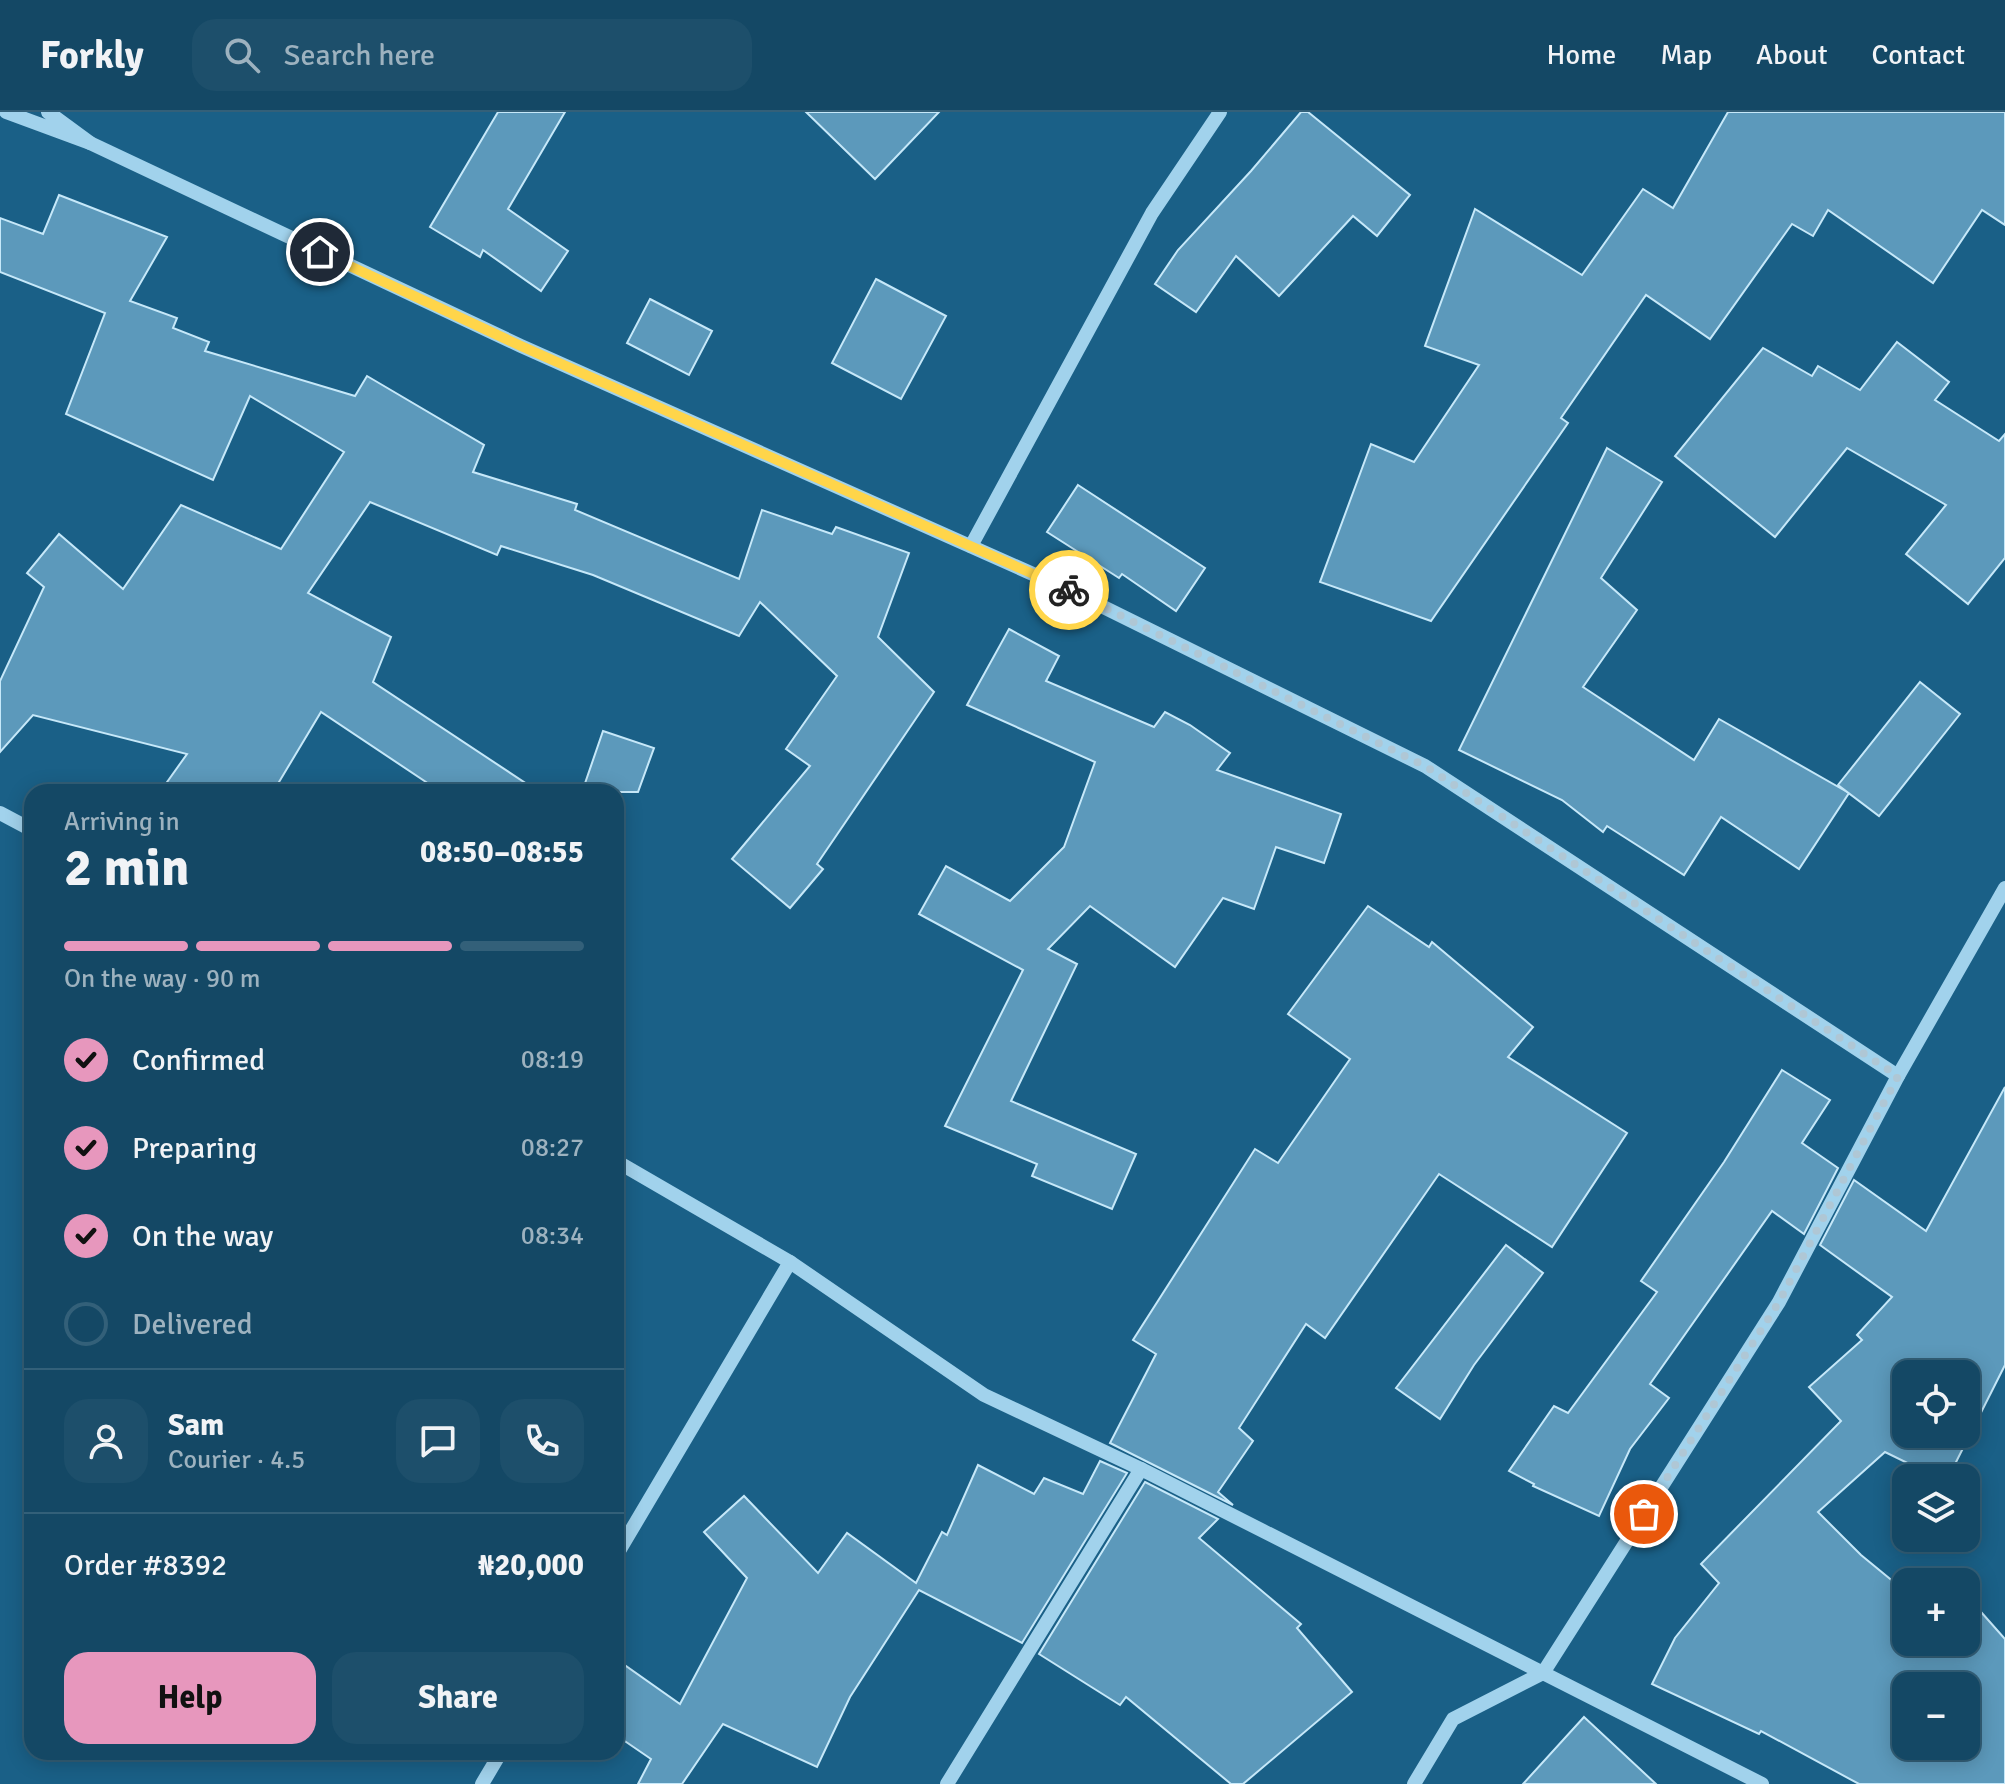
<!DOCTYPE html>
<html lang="en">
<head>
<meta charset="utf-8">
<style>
  :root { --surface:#144865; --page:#1d4f6b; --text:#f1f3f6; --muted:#9db2bf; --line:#336079; --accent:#e797bd }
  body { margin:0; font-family:Signika,sans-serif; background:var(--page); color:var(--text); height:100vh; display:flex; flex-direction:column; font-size:30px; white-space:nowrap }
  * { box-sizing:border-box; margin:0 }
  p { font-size:26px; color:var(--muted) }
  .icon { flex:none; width:44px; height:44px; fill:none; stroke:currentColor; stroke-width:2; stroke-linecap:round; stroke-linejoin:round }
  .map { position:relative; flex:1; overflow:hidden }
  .sheet { position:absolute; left:24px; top:672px; width:600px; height:976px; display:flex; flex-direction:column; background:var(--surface); border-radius:24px; box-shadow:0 4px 20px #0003,0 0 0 2px var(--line) }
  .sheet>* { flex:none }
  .controls { position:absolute; left:1892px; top:1248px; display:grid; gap:16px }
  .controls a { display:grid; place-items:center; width:88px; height:88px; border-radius:16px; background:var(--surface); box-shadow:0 4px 20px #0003,0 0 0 2px var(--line); font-size:40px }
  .pin { position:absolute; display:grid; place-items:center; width:68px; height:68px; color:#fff; margin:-34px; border:4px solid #fff; border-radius:50%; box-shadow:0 2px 8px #0007 }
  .courier { position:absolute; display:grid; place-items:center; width:80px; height:80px; margin:-40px; border:6px solid #ffd54a; border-radius:50%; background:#fff; color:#222; box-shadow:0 2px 10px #0007 }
  .headline em { font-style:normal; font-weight:700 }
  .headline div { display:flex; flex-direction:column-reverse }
  .headline { display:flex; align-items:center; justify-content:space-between; height:136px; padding:0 40px }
  h1 { font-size:52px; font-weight:700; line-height:60px }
  .bar { display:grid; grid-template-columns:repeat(4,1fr); gap:12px 8px; align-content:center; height:96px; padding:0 40px }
  .bar i { height:10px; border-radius:6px; background:var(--line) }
  .bar .on { background:var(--accent) }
  .bar p { grid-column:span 4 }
  .line { display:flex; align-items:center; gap:20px; padding:0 40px; border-top:2px solid var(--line) }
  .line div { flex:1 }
  .round { display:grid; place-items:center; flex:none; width:84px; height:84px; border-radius:24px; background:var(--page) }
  ol { padding:0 40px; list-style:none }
  li { display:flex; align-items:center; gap:24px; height:88px }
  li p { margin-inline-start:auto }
  li .icon { padding:8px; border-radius:50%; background:var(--accent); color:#111; stroke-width:4 }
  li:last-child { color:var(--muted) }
  li i { width:44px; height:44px; border:4px solid var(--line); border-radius:50% }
  .action { display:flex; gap:16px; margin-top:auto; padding:16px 40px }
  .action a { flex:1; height:92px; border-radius:24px; background:var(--accent); color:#111; font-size:32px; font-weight:700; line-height:92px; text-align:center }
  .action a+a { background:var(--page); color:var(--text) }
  header { display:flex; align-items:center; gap:48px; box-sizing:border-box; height:112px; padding:0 40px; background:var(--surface); border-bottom:2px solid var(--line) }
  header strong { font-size:38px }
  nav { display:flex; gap:44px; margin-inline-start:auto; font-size:28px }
  .search { width:560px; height:72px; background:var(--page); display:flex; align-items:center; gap:20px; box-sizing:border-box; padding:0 28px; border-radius:24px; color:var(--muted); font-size:30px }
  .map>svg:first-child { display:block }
  .building { fill:#5c99bb; stroke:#c6e8f9; stroke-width:2; fill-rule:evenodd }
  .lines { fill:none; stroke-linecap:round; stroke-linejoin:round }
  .minor { stroke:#a1d2ec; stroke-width:14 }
  .done { stroke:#afc7d5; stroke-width:8; stroke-dasharray:0 14.4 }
  .route { stroke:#ffd54a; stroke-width:10 }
</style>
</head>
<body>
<header>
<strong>Forkly</strong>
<div class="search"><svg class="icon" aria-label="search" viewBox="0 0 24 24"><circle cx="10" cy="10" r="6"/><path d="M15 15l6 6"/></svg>Search here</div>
<nav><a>Home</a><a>Map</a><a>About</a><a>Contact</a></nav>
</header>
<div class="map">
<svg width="2005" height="1672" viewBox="0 0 2005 1672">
  <rect width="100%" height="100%" fill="#1a6087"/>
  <g class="building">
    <polygon points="498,0 565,0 508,97 568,139 541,179 483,138 480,145 430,115"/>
    <polygon points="806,0 939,0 875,67"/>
    <polygon points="1301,0 1308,0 1410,83 1377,124 1353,104 1279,184 1236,144 1196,200 1155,172 1178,138 1251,59"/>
    <polygon points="1728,0 2005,0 2005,113 1982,98 1933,171 1828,98 1813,124 1792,112 1710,227 1646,183 1561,306 1568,311 1431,509 1320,470 1371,332 1414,350 1479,253 1425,234 1475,97 1582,163 1643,77 1673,96"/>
    <polygon points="59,83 167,125 130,189 177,206 173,216 209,230 205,239 355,284 367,264 484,333 473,360 577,392 575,398 739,467 762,398 832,422 836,415 909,441 878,525 934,580 817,752 823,757 790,796 732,747 810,654 786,637 837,564 760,490 739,524 593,463 501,434 497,443 370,390 308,481 391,525 373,570 539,680 441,680 321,600 273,680 160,680 187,642 33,603 0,640 0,569 44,475 27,461 59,422 123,477 181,393 281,437 344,340 250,284 213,368 66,302 105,201 0,160 0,106 43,122"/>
    <polygon points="876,167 946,204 901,287 832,251"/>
    <polygon points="650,187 712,219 689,263 627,231"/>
    <polygon points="1897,230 1949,270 1935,288 1999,329 2005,322 2005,446 1968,492 1906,442 1946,393 1847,336 1775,425 1675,344 1763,236 1812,264 1818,254 1860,278"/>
    <polygon points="1607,336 1662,370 1601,466 1637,498 1583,575 1694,648 1719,607 1849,681 1799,757 1721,705 1684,763 1607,714 1603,720 1562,688 1459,638"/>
    <polygon points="1078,373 1205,456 1176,499 1122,462 1119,466 1047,420"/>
    <polygon points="1009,517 1059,544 1046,569 1154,615 1165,600 1190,613 1230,641 1217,658 1341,702 1324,751 1276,735 1254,797 1223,786 1175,855 1090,794 1048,837 1077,852 1011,989 1136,1042 1112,1097 1032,1064 1037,1052 945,1014 1023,858 919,802 946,754 1010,789 1064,735 1095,650 967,593"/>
    <polygon points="1920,570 1960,602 1879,704 1838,673"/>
    <polygon points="603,619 654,636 638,680 582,680"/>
    <polygon points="1368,794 1429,835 1432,830 1533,915 1508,945 1627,1021 1552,1135 1439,1062 1325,1226 1306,1212 1239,1316 1253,1329 1218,1380 1233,1393 1110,1331 1156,1242 1133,1228 1255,1037 1278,1051 1350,947 1288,902"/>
    <polygon points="1782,958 1830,988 1802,1031 1838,1056 1804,1122 1772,1099 1650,1272 1669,1286 1630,1337 1599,1404 1533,1374 1534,1372 1509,1359 1554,1294 1568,1301 1657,1180 1641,1169 1724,1050"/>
    <path d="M 2005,975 L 2005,1253 L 1948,1366 L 1938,1366 L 1885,1340 L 1818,1400 L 1861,1443 L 1906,1480 L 1906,1530 L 1966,1530 L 1966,1483 L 2005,1527 L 2005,1672 L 1859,1672 L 1761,1619 L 1759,1622 L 1652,1572 L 1675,1526 L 1719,1471 L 1701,1452 L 1841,1309 L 1809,1275 L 1862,1228 L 1857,1223 L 1892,1185 L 1820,1133 L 1854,1068 L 1926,1119 ZM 1906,1262 L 1966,1262 L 1966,1322 L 1906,1322 ZM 1906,1574 L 1966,1574 L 1966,1634 L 1906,1634 Z"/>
    <polygon points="1506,1133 1543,1161 1474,1253 1440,1307 1396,1276"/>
    <polygon points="1100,1349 1127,1361 1022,1531 919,1478 850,1585 817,1655 723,1612 682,1672 638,1672 651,1647 616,1623 616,1547 680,1592 747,1466 704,1420 744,1384 818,1461 847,1421 916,1471 942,1420 947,1423 978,1353 1034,1382 1044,1366 1083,1382"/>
    <polygon points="1145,1370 1218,1407 1199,1426 1301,1512 1297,1516 1352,1580 1243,1672 1231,1672 1126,1585 1120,1593 1039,1542"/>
    <polygon points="1584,1605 1656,1672 1523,1672"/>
  </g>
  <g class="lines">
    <g class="minor">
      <polyline points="6,0 90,31 48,0"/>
      <polyline points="90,31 521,234 1071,479 1425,654 1898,964"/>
      <polyline points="971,434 1152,101 1220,0"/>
      <polyline points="0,701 32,718"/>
      <polyline points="616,1049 790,1150 984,1283 1141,1357 1543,1561 1779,1190 1898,964 2005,776"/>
      <polyline points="616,1444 790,1150"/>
      <polyline points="482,1672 501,1640"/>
      <polyline points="947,1672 1141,1357"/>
      <polyline points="1414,1672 1453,1607 1543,1561 1762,1672"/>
    </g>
  </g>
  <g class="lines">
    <polyline class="done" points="1069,478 1425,654 1898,964 1779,1190 1644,1402"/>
    <polyline class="route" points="320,140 521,234 1069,478"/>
  </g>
</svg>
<div class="controls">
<a><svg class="icon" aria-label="locate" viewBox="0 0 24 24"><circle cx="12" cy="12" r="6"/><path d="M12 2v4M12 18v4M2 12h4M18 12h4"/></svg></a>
<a><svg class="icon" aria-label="layers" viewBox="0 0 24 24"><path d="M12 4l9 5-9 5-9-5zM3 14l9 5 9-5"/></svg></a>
<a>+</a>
<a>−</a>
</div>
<div class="pin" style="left:1644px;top:1402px;background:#ea580c"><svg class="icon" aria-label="bag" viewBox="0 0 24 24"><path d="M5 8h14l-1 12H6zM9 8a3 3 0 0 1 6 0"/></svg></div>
<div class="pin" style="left:320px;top:140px;background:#1f2937"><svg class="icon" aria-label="home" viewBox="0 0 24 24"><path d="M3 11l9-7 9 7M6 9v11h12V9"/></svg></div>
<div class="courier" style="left:1069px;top:478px"><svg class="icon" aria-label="bike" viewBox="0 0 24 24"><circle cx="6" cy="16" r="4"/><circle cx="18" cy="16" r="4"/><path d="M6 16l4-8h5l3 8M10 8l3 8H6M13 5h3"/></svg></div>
<section class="sheet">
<div class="headline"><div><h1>2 min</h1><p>Arriving in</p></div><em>08:50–08:55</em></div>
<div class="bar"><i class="on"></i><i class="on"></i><i class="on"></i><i></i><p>On the way · 90 m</p></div>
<ol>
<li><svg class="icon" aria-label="check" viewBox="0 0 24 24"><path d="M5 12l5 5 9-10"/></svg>Confirmed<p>08:19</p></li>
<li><svg class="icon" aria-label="check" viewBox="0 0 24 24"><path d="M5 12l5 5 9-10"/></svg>Preparing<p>08:27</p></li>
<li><svg class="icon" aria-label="check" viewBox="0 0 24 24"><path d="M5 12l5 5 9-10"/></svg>On the way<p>08:34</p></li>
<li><i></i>Delivered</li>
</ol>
<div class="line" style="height:144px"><a class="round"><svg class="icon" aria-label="person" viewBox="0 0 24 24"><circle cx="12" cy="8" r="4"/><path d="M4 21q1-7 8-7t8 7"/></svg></a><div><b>Sam</b><p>Courier · 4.5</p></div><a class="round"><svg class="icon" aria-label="chat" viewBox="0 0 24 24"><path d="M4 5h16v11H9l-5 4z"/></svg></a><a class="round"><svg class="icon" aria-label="phone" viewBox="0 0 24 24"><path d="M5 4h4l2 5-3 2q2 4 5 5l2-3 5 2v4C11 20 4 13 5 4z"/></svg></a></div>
<div class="line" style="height:104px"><div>Order #8392</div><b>₦20,000</b></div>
<div class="action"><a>Help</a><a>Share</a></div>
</section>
</div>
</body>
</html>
